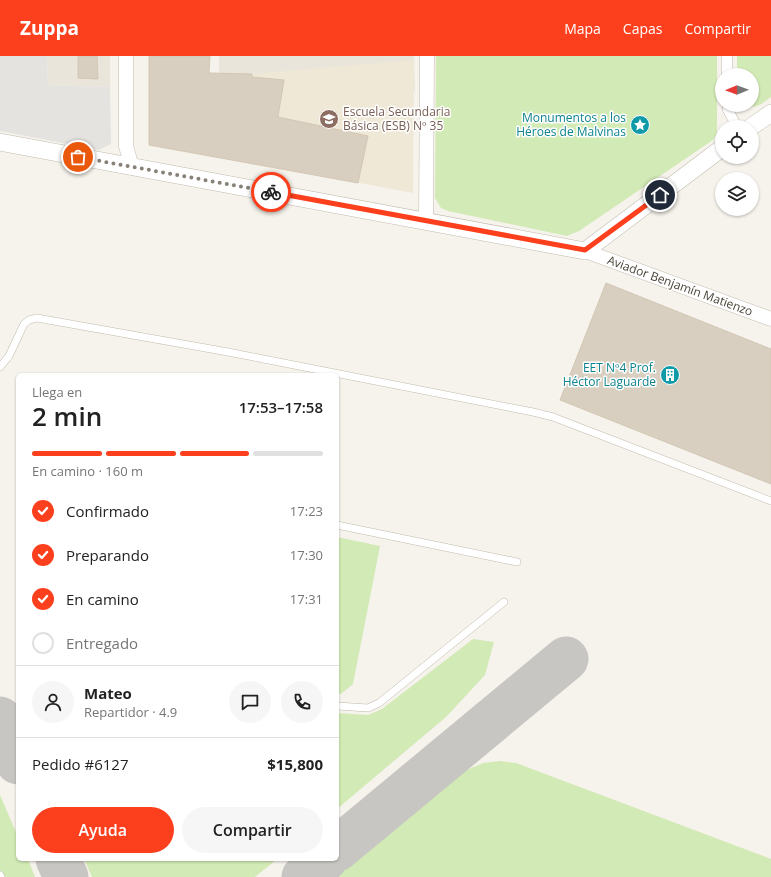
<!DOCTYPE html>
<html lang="es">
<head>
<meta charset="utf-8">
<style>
  :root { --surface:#fff; --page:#f6f6f6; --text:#222; --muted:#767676; --line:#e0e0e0; --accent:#fc3f1d }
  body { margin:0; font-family:"Open Sans",sans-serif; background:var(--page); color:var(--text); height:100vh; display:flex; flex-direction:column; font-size:15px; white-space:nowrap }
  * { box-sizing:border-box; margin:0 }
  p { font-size:13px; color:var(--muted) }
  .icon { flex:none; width:22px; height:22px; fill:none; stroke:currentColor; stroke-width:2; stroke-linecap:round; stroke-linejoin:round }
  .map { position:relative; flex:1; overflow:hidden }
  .panel { position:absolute; left:16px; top:317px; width:323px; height:488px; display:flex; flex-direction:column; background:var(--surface); border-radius:6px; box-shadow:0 1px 3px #0004 }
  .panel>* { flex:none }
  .needle { width:26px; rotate:269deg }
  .fabs { position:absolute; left:715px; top:12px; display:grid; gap:8px }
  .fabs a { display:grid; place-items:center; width:44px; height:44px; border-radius:50%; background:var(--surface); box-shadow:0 1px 3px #0004; font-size:20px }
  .pin { position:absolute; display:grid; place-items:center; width:34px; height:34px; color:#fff; margin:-17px; border:2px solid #fff; border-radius:50%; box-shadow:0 1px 4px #0007 }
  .courier { position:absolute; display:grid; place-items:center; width:40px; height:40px; margin:-20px; border:3px solid #fc3f1d; border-radius:50%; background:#fff; color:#222; box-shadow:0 1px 5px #0007 }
  .headline em { font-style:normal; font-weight:600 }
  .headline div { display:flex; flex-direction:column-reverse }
  .headline { display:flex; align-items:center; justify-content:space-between; height:68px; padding:0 16px }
  h1 { font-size:26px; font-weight:600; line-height:30px }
  .bar { display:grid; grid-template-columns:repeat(4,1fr); gap:6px 4px; align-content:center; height:48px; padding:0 16px }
  .bar i { height:5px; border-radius:3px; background:var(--line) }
  .bar .current { background:var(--accent) }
  .bar p { grid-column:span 4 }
  .line { display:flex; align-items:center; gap:10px; padding:0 16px; border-top:1px solid var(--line) }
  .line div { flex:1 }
  .round { display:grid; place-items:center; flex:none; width:42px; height:42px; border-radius:21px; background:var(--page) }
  ol { padding:0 16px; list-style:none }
  li { display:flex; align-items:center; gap:12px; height:44px }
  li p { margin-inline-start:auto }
  li .icon { padding:4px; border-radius:50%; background:var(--accent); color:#fff; stroke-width:4 }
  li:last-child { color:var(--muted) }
  li i { width:22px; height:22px; border:2px solid var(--line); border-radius:50% }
  .action { display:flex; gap:8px; margin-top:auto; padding:8px 16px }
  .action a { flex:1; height:46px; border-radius:24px; background:var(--accent); color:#fff; font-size:16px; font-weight:600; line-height:46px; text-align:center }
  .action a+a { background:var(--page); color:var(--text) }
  header { display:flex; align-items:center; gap:24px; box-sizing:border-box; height:56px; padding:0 20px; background:var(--accent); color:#fff }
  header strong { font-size:19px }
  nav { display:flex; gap:22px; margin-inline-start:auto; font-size:14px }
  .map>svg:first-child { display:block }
  .residential { fill:#eae5da }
  .education { fill:#efe8d6 }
  .green { fill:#d2eab5 }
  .parking { fill:#e5e3e0 }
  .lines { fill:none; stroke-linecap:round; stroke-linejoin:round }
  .taxiway { stroke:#c8c6c3; stroke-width:45 }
  .building { fill:#d8cfc1; stroke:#d3c7b4 }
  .service-casing { stroke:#c2bbae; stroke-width:8 }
  .pedestrian-casing { stroke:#c2bbae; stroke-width:11 }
  .minor-casing { stroke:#c2bbae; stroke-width:15 }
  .tertiary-casing { stroke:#c2bbae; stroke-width:18 }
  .service { stroke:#fff; stroke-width:7 }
  .pedestrian { stroke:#fff; stroke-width:10 }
  .minor { stroke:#fff; stroke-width:14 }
  .tertiary { stroke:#fff; stroke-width:17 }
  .done { stroke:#878178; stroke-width:4; stroke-dasharray:0 7.2 }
  .route { stroke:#fc3f1d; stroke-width:5 }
  .labels { text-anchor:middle; stroke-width:3; stroke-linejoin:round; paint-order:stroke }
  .education-label { font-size:12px; fill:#785e54; stroke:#fff; text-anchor:start }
  .culture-label { font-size:12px; fill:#0d838f; stroke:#fff; text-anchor:end }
  .street-label { font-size:12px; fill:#4b4439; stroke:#fff }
</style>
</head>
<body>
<header>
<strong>Zuppa</strong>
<nav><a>Mapa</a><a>Capas</a><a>Compartir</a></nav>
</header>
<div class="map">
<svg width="771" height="821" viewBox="0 0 771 821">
  <rect width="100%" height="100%" fill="#f6f3ec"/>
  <g class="residential">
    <polygon points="47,0 110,0 110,31 48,29"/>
    <polygon points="219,0 414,0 415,36 219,17"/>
  </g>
  <polygon class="education" points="414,4 413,137 237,104 252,18"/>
  <g class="green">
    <polygon points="436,0 717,0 717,77 713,84 579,175 567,180 448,155 441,152 435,142"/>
    <path d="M 737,0 L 771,0 L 771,41 C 763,47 755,54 745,49 L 752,49 L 752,19 L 737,19 Z"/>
    <polygon points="337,481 380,490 353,628 341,638 337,637"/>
    <polygon points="473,583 494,586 485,619 446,661 337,753 337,657 368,659 382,653"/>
    <polygon points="500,705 516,707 771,803 771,821 334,821 450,721 483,707"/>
    <polygon points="0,739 18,781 18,803 28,803 35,821 0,821"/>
    <polygon points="84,803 277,803 255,821 92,821"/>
  </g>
  <polygon class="parking" points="0,0 47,0 48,29 110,31 111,88 99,94 0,75"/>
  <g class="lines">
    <g class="taxiway">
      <polyline points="0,663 18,706"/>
      <polyline points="337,793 566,603"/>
      <polyline points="58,803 66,821"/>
      <polyline points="304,821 325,803"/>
    </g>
  </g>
  <g class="building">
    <polygon points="78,0 97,0 98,23 78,22"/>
    <polygon points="149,0 210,0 209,17 252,18 252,21 284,24 278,61 368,80 358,127 149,89"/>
    <polygon points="606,227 771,293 771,428 560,344"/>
  </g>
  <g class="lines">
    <g class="service-casing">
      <g id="service">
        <polyline points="0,311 9,300 24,268 29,264 37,262 228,296 533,356 553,361 771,445"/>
        <polyline points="337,469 517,506"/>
        <polyline points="337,650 368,652 379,647 504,546"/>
        <polyline points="0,819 1,821"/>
      </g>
    </g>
    <g class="pedestrian-casing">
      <g id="pedestrian">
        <polyline points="727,0 727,19"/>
        <polyline points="728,49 728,54 737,71"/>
      </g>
    </g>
    <g class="minor-casing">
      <g id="minor">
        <polyline points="126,0 126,90 132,111"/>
        <polyline points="426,166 427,0"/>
        <polyline points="585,195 771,263"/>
      </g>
    </g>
    <g class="tertiary-casing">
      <g id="tertiary">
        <polyline points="751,71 771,57"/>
        <polyline points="0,86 585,195 722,92"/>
      </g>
    </g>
    <use href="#service" class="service"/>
    <use href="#pedestrian" class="pedestrian"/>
    <use href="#minor" class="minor"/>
    <use href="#tertiary" class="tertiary"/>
  </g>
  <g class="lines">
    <polyline class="done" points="78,101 271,136"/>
    <polyline class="route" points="271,136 585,194 660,139"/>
  </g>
  <defs>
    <g id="school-disc" transform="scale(1)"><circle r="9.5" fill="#8d6e63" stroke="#fff"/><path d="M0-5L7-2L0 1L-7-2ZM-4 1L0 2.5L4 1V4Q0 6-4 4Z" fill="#fff"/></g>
    <g id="sight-disc" transform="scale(1)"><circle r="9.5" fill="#0f9aa8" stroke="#fff"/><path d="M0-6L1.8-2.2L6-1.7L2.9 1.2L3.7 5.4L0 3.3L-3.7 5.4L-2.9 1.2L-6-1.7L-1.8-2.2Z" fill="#fff"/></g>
    <g id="building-disc" transform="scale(1)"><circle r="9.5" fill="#0f9aa8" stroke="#fff"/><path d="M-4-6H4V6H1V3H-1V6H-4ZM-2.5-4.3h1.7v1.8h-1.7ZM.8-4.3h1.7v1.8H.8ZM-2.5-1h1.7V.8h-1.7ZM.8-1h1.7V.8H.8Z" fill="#fff"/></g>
  </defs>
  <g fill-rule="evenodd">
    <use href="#school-disc" x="329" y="63"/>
    <use href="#sight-disc" x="640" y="69"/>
    <use href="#building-disc" x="670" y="319"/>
  </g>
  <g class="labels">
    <g class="education-label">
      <text x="343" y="60">Escuela Secundaria<tspan x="343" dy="14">Básica (ESB) Nº 35</tspan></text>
    </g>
    <g class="culture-label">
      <text x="626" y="66">Monumentos a los<tspan x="626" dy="14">Héroes de Malvinas</tspan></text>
      <text x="656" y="316">EET Nº4 Prof.<tspan x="656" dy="14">Héctor Laguarde</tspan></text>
    </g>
    <g class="street-label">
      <text transform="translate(680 230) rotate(20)" y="4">Aviador Benjamín Matienzo</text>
    </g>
  </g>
</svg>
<div class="fabs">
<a><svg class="needle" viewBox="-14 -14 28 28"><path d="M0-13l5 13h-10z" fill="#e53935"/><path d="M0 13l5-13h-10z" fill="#767676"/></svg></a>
<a><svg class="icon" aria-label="locate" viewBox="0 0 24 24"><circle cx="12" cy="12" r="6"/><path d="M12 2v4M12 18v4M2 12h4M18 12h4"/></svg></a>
<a><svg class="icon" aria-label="layers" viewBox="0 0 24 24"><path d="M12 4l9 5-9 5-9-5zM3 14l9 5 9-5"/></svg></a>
</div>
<div class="pin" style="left:78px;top:101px;background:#ea580c"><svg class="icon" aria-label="bag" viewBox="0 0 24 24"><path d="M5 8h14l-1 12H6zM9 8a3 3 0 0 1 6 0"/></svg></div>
<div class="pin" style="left:660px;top:139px;background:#1f2937"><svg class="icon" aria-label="home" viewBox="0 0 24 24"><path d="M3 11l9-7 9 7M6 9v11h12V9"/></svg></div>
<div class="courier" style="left:271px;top:136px"><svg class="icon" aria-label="bike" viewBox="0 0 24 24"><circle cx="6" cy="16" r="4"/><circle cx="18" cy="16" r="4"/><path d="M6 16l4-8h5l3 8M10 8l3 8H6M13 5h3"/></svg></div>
<section class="panel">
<div class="headline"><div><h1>2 min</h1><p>Llega en</p></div><em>17:53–17:58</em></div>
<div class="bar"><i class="current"></i><i class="current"></i><i class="current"></i><i></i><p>En camino · 160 m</p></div>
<ol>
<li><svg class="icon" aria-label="check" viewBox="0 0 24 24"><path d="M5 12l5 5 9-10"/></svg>Confirmado<p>17:23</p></li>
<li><svg class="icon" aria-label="check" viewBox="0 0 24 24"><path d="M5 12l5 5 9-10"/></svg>Preparando<p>17:30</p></li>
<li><svg class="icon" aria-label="check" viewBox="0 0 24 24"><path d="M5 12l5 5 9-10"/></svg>En camino<p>17:31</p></li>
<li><i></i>Entregado</li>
</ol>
<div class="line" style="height:72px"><a class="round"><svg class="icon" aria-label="person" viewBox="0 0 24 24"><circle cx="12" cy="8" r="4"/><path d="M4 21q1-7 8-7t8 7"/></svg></a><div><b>Mateo</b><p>Repartidor · 4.9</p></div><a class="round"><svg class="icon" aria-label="chat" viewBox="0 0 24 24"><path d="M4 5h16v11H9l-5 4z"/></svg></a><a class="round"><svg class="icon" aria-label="phone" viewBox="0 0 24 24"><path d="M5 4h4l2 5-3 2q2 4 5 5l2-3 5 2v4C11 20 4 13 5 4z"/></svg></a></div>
<div class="line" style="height:52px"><div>Pedido #6127</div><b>$15,800</b></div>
<div class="action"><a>Ayuda</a><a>Compartir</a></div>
</section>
</div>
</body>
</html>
